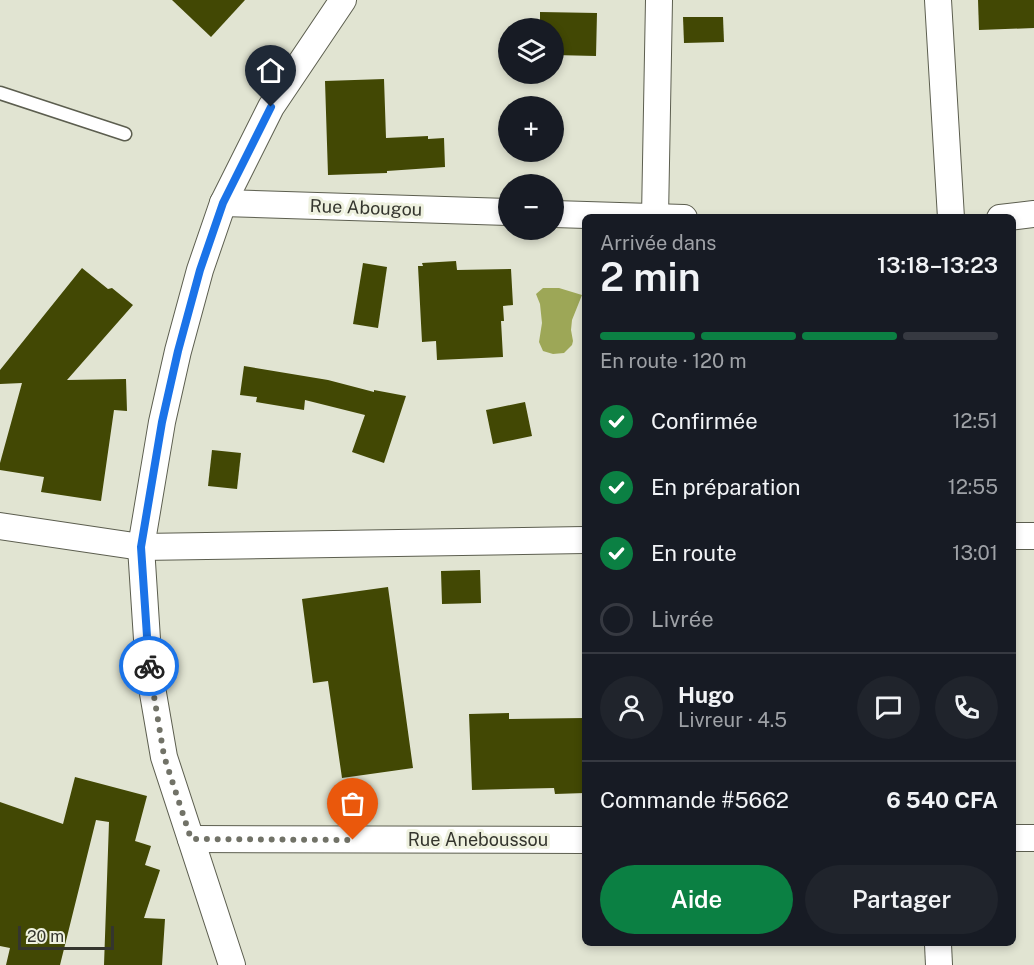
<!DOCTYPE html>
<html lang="fr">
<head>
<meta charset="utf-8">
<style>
  :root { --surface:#171b24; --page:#20242c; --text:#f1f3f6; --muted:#9ea1a6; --line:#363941; --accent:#0b8043 }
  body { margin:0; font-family:"Public Sans",sans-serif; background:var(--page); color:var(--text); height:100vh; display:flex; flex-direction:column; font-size:22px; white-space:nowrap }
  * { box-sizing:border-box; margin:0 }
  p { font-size:20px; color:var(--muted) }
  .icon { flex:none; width:33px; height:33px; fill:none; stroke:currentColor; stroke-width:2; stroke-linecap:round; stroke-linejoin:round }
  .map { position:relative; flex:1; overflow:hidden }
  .drawer { position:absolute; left:582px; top:214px; width:434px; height:732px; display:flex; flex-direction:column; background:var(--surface); border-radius:9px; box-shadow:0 3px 9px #0003 }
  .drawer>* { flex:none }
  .buttons { position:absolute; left:498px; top:18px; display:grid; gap:12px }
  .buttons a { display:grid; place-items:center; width:66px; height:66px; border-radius:50%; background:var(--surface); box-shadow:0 3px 9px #0003; font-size:30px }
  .scale { position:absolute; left:18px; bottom:15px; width:96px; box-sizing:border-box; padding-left:6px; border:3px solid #34352e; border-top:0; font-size:16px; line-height:21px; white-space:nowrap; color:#34352e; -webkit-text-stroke:4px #eef1df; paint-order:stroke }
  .pin { position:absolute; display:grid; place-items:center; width:51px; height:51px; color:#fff; margin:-62px -26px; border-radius:50% 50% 50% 0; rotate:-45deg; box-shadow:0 0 6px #0007 }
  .pin .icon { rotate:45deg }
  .courier { position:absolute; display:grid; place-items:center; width:60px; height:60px; margin:-30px; border:4px solid #1a73e8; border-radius:50%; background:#fff; color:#222; box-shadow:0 2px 8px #0007 }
  .summary em { font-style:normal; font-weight:600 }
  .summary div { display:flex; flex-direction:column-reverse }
  .summary { display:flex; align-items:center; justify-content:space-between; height:102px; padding:0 18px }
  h1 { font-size:39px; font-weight:600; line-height:45px }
  .bar { display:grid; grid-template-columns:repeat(4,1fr); gap:9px 6px; align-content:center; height:72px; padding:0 18px }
  .bar i { height:8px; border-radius:4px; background:var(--line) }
  .bar .current { background:var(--accent) }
  .bar p { grid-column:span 4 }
  .line { display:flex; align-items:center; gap:15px; padding:0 18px; border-top:2px solid var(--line) }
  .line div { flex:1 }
  .round { display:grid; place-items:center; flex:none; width:63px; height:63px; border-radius:32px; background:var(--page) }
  ol { padding:0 18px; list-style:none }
  li { display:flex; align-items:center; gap:18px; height:66px }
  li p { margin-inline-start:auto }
  li .icon { padding:6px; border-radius:50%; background:var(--accent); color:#fff; stroke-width:4 }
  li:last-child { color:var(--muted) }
  li i { width:33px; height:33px; border:3px solid var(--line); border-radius:50% }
  .action { display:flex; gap:12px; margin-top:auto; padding:12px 18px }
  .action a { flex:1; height:69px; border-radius:36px; background:var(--accent); color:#fff; font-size:24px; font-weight:600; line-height:69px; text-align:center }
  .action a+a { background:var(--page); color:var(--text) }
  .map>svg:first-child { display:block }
  .water { fill:#9da757 }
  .building { fill:#424804 }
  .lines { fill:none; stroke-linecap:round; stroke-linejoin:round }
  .service-casing { stroke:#5c5e4f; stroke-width:15 }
  .minor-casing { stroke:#5c5e4f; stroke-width:28 }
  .service { stroke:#fff; stroke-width:12 }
  .minor { stroke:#fff; stroke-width:26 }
  .done { stroke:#717267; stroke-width:6; stroke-dasharray:0 10.8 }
  .route { stroke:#1a73e8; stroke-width:8 }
  .labels { text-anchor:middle; stroke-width:6; stroke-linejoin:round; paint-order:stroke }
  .street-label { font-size:18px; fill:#34352e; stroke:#eef1df }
</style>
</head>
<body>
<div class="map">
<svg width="1034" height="965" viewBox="0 0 1034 965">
  <rect width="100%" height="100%" fill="#e1e4d2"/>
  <polygon class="water" points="543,288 559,288 582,295 572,320 571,330 573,341 572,345 564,353 553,354 543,351 539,342 542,323 540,304 536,294"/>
  <g class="building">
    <polygon points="172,0 245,0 211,37"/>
    <polygon points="978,0 1034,0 1034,28 979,30"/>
    <polygon points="540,12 597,13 596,56 554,55 554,28 540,28"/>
    <polygon points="683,17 723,17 724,42 684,43"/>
    <polygon points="384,79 386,138 428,136 428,139 444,138 445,167 387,171 387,173 328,175 325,81"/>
    <polygon points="456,261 457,270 511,269 513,305 503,306 504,321 501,321 503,357 437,360 436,341 422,342 418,266 423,266 422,263"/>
    <polygon points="363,263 387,267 378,328 353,324"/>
    <polygon points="82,268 108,289 112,288 133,305 67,380 126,379 127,411 114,410 101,501 41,492 44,477 0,470 0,463 22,383 0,384 0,370"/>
    <polygon points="244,366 328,380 374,392 374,390 406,396 384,463 352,452 365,415 305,400 304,410 256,402 257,397 240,395"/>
    <polygon points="525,402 532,436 493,444 486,410"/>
    <polygon points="212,450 241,453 237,489 208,486"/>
    <polygon points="480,570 481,603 442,604 441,571"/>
    <polygon points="388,587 413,768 342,778 328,681 313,683 302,599"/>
    <polygon points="509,713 509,719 585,718 585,793 555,794 554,788 472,790 469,714"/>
    <polygon points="75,777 147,796 135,841 151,846 145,865 160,870 144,918 165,919 162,965 104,965 109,822 96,820 60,965 6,965 10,948 0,946 0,802 63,824"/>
  </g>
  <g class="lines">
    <g class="service-casing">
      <polyline id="service" points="0,93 125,134"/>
    </g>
    <g class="minor-casing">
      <g id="minor">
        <polyline points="938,0 951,218"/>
        <polyline points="223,203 508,212"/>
        <polyline points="554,214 684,218"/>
        <polyline points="655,217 659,0"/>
        <polyline points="1000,218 1034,214"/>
        <polyline points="0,526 141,547 585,540"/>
        <polyline points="1012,536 1034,536"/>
        <polyline points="1012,838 1034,838"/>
        <polyline points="191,839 585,840"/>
        <polyline points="938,944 939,965"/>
        <polyline points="232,965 164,757 149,670 141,547 162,422 178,351 200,270 223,203 271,107 343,0"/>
      </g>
    </g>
    <use href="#service" class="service"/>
    <use href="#minor" class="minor"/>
  </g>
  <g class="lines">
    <polyline class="done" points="149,666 164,756 191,839 353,840"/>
    <polyline class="route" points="149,666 141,547 162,422 178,351 200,270 223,203 271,107"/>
  </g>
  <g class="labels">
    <g class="street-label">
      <text transform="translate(366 208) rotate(2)" y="6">Rue Abougou</text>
      <text x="478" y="846">Rue Aneboussou</text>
    </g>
  </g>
</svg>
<div class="buttons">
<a><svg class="icon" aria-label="layers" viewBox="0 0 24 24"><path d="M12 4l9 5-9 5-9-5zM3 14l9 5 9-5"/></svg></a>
<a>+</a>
<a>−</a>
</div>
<div class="scale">20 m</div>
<div class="pin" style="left:353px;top:840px;background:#ea580c"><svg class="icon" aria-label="bag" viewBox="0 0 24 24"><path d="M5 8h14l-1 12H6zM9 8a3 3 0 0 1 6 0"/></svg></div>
<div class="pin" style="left:271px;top:107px;background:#1f2937"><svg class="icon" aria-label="home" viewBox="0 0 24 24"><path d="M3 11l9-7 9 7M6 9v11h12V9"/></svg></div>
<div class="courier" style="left:149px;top:666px"><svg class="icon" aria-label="bike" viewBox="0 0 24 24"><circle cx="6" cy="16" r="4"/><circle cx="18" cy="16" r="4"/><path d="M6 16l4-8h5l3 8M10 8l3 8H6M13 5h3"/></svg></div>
<section class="drawer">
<div class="summary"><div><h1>2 min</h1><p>Arrivée dans</p></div><em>13:18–13:23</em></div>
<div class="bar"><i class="current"></i><i class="current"></i><i class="current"></i><i></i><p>En route · 120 m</p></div>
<ol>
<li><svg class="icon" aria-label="check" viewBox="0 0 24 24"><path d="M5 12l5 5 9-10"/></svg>Confirmée<p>12:51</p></li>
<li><svg class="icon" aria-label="check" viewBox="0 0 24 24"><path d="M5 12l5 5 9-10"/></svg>En préparation<p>12:55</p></li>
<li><svg class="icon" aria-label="check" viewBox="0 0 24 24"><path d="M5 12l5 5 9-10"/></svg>En route<p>13:01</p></li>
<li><i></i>Livrée</li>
</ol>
<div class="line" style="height:108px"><a class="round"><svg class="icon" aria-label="person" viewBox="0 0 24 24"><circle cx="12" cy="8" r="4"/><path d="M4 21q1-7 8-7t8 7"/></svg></a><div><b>Hugo</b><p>Livreur · 4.5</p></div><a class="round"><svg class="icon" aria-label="chat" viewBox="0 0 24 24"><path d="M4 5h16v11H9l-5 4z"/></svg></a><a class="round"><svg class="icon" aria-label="phone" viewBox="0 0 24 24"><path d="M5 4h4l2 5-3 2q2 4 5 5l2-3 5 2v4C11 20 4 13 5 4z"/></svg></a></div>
<div class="line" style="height:78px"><div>Commande #5662</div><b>6 540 CFA</b></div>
<div class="action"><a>Aide</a><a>Partager</a></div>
</section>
</div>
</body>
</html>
